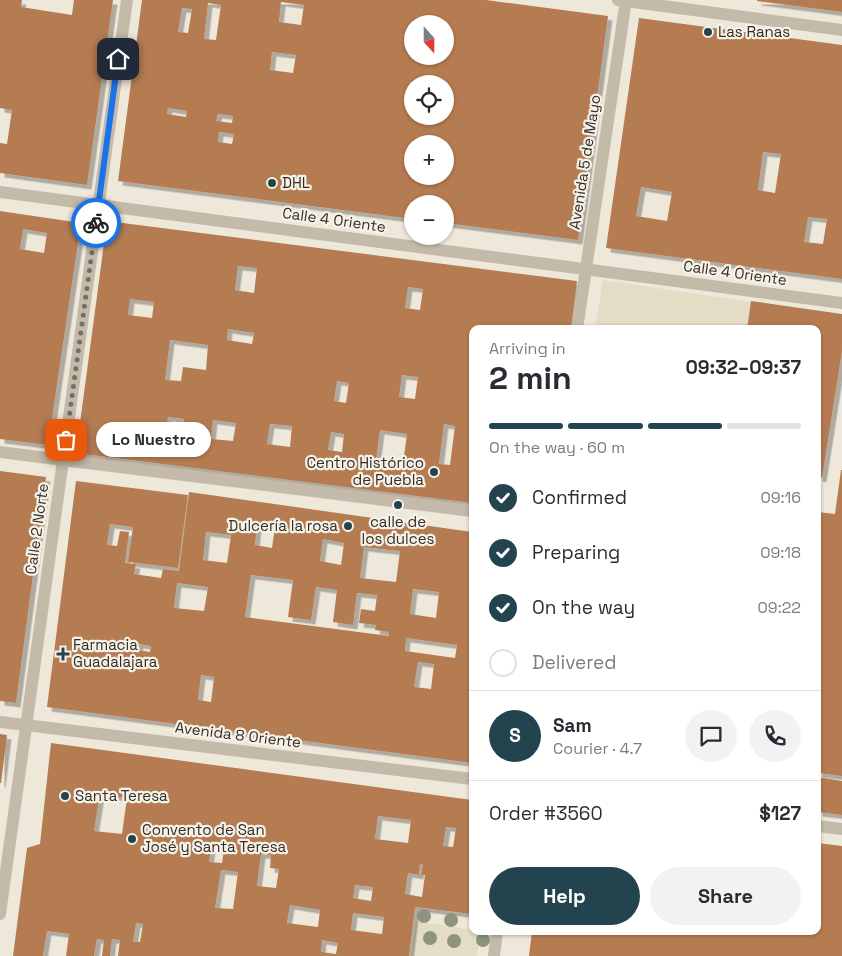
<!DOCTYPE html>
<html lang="en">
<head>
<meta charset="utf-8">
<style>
  :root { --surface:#fff; --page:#f2f2f3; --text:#2b2b33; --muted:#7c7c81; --line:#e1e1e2; --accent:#23444e }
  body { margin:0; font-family:"Space Grotesk",sans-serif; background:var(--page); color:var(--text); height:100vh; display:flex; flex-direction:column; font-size:19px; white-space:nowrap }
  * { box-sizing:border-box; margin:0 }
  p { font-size:16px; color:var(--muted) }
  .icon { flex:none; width:28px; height:28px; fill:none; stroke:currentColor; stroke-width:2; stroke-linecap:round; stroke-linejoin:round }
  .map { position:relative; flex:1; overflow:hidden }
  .sheet { position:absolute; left:469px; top:325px; width:352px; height:610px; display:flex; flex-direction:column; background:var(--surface); border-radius:10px; box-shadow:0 1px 4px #0004 }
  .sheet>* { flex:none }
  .needle { width:32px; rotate:159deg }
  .fabs { position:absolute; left:404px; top:15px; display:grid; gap:10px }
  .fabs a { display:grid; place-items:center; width:50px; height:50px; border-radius:50%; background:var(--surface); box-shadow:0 1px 4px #0004; font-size:25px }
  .pin { position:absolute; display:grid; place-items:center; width:42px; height:42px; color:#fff; margin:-21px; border-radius:10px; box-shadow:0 2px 8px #0006 }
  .courier { position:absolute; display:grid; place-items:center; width:50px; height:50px; margin:-25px; border:4px solid #1a73e8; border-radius:50%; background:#fff; color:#222; box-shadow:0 1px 6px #0007 }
  .bubble { position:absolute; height:35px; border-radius:18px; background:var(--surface); box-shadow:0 1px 4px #0004; font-size:16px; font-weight:700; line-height:35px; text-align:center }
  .headline em { font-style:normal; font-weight:700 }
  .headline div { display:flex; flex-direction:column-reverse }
  .headline { display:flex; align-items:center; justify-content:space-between; height:85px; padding:0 20px }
  h1 { font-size:32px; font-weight:700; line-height:38px }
  .bar { display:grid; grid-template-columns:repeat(4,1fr); gap:8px 5px; align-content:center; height:60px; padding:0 20px }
  .bar i { height:6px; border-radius:4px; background:var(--line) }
  .bar .active { background:var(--accent) }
  .bar p { grid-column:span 4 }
  .line { display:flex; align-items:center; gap:12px; padding:0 20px; border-top:1px solid var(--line) }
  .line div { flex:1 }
  .round { display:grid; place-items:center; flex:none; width:52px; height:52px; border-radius:26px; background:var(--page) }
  ol { padding:0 20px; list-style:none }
  li { display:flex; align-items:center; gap:15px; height:55px }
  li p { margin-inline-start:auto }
  li .icon { padding:5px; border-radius:50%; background:var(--accent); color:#fff; stroke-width:4 }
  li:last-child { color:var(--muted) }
  li i { width:28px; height:28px; border:2px solid var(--line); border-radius:50% }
  .cta { display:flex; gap:10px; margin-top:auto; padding:10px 20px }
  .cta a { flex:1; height:58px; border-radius:30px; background:var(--accent); color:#fff; font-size:20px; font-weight:700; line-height:58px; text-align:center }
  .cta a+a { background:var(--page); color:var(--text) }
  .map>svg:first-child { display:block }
  .plaza { fill:#e4dcc4 }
  .building { fill:#b67b51; fill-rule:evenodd; filter:url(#shadow) }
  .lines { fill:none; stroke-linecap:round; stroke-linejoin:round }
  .pedestrian { stroke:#c4baa9; stroke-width:12 }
  .minor { stroke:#c4baa9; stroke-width:12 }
  .tertiary { stroke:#c4baa9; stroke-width:12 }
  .tree { fill:#8d937c }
  .done { stroke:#746e67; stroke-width:5; stroke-dasharray:0 9 }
  .route { stroke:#1a73e8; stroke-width:6 }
  .poi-dot { fill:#23444e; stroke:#f6f2e7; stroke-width:2 }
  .labels { text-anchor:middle; stroke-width:4.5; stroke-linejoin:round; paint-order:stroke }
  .poi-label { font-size:15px; fill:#322d28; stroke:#f6f2e7; text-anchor:start }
  .street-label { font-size:15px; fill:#322d28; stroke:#f6f2e7 }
</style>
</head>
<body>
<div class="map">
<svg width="842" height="956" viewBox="0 0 842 956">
  <defs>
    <filter id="shadow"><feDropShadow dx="4.5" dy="4.5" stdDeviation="0" flood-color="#0004"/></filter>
  </defs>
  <rect width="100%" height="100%" fill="#eee8db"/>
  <g class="plaza">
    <polygon points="603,280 751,302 747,329 595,329"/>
    <polygon points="416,921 480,931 477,956 411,956"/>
  </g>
  <g class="building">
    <polygon points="0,0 22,0 21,7 72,15 74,0 113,0 87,185 0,173 0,143 7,144 12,110 0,108"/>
    <path d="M 142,0 L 486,0 L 608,16 L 578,240 L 445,223 L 445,204 L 412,204 L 412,219 L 118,181 ZM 281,2 L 304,5 L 301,25 L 279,22 ZM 208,3 L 221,5 L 216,40 L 204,39 ZM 182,8 L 192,9 L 188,33 L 178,32 ZM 412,24 L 445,24 L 445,56 L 412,56 ZM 272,52 L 296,55 L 293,73 L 270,70 ZM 412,84 L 445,84 L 445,116 L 412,116 ZM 168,108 L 187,111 L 186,117 L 167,114 ZM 218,114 L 233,116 L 232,123 L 216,121 ZM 219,132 L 234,134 L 232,144 L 218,142 ZM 412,144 L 445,144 L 445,176 L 412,176 Z"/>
    <polygon points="757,0 842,0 842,12 757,1"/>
    <path d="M 639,18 L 842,45 L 842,279 L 606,248 ZM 763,152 L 781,154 L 775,193 L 758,190 ZM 641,187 L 672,192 L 667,221 L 636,216 ZM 808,217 L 827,219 L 823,244 L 804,242 Z"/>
    <path d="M 0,211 L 81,223 L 48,445 L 0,439 ZM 23,229 L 47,233 L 44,253 L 20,249 Z"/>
    <path d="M 107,221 L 577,281 L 571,329 L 472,329 L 472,503 L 76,453 ZM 238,266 L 257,268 L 254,293 L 235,290 ZM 408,287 L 423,289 L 420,310 L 405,308 ZM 130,299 L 154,302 L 152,318 L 128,315 ZM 228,329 L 254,333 L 252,344 L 227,340 ZM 170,340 L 208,345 L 206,370 L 183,367 L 181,381 L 165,380 ZM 402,375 L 418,377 L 415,399 L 399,397 ZM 337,381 L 349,383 L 346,403 L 334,401 ZM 168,417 L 184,419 L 181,441 L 165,439 ZM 213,420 L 236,423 L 233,441 L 211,439 ZM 270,424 L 292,426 L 290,447 L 267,444 ZM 444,424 L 455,426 L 450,465 L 439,464 ZM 380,430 L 407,434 L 403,464 L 376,461 ZM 331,432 L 344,434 L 342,452 L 328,450 Z"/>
    <polygon points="751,301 842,314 842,351 822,478 818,477 818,329 747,329"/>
    <polygon points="841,470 842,470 842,776 818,773 818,512 835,514"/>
    <polygon points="0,471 46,477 16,703 0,701"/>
    <path d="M 76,481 L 188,495 L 178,568 L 128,562 L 133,527 L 110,524 L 107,545 L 117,546 L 120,531 L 129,532 L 125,563 L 136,564 L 134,574 L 161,578 L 163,569 L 179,571 L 189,492 L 472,532 L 472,763 L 47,707 ZM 257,525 L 275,527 L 272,548 L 255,545 ZM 206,532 L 231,535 L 227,563 L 203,560 ZM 323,539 L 344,543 L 341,565 L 320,561 ZM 364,547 L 400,551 L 396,582 L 360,578 ZM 251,575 L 293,580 L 288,617 L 311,620 L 316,587 L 337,590 L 333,622 L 353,625 L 357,593 L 377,595 L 375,611 L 361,609 L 359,623 L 376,625 L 375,630 L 389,632 L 389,636 L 245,617 ZM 177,583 L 208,587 L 204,611 L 174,608 ZM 413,589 L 439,592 L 436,618 L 410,614 ZM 406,638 L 457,645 L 455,658 L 405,651 ZM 139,644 L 151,646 L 150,652 L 138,650 ZM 418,662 L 434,664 L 431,689 L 414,687 ZM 201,675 L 214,677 L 211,702 L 198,700 Z"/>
    <polygon points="0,734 7,735 1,783 0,783"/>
    <path d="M 51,743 L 472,800 L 472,914 L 415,907 L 409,956 L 118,956 L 120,940 L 112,939 L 110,956 L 102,956 L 104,940 L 97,939 L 94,956 L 66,956 L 69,934 L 47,931 L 43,956 L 13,956 L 27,848 L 40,844 ZM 100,794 L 127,798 L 122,834 L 94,831 ZM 378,816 L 411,820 L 408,843 L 375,839 ZM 446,827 L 456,828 L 453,847 L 443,846 ZM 211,848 L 224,850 L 222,863 L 209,862 ZM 261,854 L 271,855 L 270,868 L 279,869 L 276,888 L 257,886 ZM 420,864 L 423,865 L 421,875 L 425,875 L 422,897 L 405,894 L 408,873 L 419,875 ZM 221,870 L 238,872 L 233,909 L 215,908 ZM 355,885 L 373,887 L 371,901 L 353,898 ZM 290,905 L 320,910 L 318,927 L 287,923 ZM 353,913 L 384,917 L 382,934 L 351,930 ZM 136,923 L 143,924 L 140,942 L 133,942 ZM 322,940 L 338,943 L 336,954 L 321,952 Z"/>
    <polygon points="818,777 842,781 842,815 818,812"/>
    <polygon points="818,843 842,846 842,956 529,956 532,931 818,931"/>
  </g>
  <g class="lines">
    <g class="pedestrian">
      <polyline points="577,329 626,0"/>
      <polyline points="63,460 472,511"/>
      <polyline points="494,956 497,931"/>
    </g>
    <g class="minor">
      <polyline points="618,0 842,30"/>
      <polyline points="0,192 842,303"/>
      <polyline points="0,452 63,460"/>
      <polyline points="0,722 472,779"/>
      <polyline points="818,826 842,829"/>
    </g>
    <polyline class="tertiary" points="0,914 127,0"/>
  </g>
  <g class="tree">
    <circle cx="424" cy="916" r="7"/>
    <circle cx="451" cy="920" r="7"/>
    <circle cx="430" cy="938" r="7"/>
    <circle cx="483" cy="940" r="7"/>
    <circle cx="454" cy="941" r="7"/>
  </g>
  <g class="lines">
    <polyline class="done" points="66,440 96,223"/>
    <polyline class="route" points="96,223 118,59"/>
  </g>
  <g class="poi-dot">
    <circle cx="708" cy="32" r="5"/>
    <circle cx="272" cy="183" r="5"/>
    <circle cx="434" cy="472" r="5"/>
    <circle cx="398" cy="505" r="5"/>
    <circle cx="348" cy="526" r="5"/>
    <path d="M60.5 646.5h5v5h5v5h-5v5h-5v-5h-5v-5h5z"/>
    <circle cx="65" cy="796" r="5"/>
    <circle cx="132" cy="839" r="5"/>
  </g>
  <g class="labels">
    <g class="poi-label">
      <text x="718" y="37">Las Ranas</text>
      <text x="282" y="188">DHL</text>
      <text x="424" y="468" text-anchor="end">Centro Histórico<tspan x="424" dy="17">de Puebla</tspan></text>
      <text x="398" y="527" text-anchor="middle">calle de<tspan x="398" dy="17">los dulces</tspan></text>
      <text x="338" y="531" text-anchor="end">Dulcería la rosa</text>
      <text x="73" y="650">Farmacia<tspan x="73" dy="17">Guadalajara</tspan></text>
      <text x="75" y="801">Santa Teresa</text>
      <text x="142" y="835">Convento de San<tspan x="142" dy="17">José y Santa Teresa</tspan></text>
    </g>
    <g class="street-label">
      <text transform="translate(585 162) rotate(-81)" y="5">Avenida 5 de Mayo</text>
      <text transform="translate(334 220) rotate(8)" y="5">Calle 4 Oriente</text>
      <text transform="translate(735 273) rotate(8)" y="5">Calle 4 Oriente</text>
      <text transform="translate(37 529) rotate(-82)" y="5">Calle 2 Norte</text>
      <text transform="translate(238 735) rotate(7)" y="5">Avenida 8 Oriente</text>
    </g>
  </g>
</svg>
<div class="fabs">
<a><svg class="needle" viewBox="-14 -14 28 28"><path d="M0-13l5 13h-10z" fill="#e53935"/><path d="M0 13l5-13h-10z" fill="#7c7c81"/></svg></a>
<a><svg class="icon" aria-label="locate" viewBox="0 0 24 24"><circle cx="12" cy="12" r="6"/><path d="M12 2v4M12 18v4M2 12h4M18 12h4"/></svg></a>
<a>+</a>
<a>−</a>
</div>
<div class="pin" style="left:66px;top:440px;background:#ea580c"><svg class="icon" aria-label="bag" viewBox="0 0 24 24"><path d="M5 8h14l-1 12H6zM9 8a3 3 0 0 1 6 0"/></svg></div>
<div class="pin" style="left:118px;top:59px;background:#1f2937"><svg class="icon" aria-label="home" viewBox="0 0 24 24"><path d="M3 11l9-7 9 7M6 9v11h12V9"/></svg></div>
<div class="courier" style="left:96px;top:223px"><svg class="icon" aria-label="bike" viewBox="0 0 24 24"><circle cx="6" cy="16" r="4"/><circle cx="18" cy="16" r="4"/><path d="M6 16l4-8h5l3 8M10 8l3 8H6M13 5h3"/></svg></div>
<div class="bubble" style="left:96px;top:422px;width:115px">Lo Nuestro</div>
<section class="sheet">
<div class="headline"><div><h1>2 min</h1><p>Arriving in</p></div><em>09:32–09:37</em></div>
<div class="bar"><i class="active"></i><i class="active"></i><i class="active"></i><i></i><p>On the way · 60 m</p></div>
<ol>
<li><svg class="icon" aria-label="check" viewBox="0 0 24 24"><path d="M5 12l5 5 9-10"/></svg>Confirmed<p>09:16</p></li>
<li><svg class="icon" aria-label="check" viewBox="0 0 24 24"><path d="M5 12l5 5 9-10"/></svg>Preparing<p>09:18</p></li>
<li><svg class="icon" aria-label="check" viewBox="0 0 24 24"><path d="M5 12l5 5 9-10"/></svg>On the way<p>09:22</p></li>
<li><i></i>Delivered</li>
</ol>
<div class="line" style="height:90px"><b class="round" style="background:var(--accent);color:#fff">S</b><div><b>Sam</b><p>Courier · 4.7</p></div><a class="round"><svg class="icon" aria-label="chat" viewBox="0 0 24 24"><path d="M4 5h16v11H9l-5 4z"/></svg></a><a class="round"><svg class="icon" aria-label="phone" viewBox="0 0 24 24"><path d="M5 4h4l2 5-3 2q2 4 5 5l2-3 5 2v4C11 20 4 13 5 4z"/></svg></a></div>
<div class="line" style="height:65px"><div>Order #3560</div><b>$127</b></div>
<div class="cta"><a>Help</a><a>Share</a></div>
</section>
</div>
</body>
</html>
